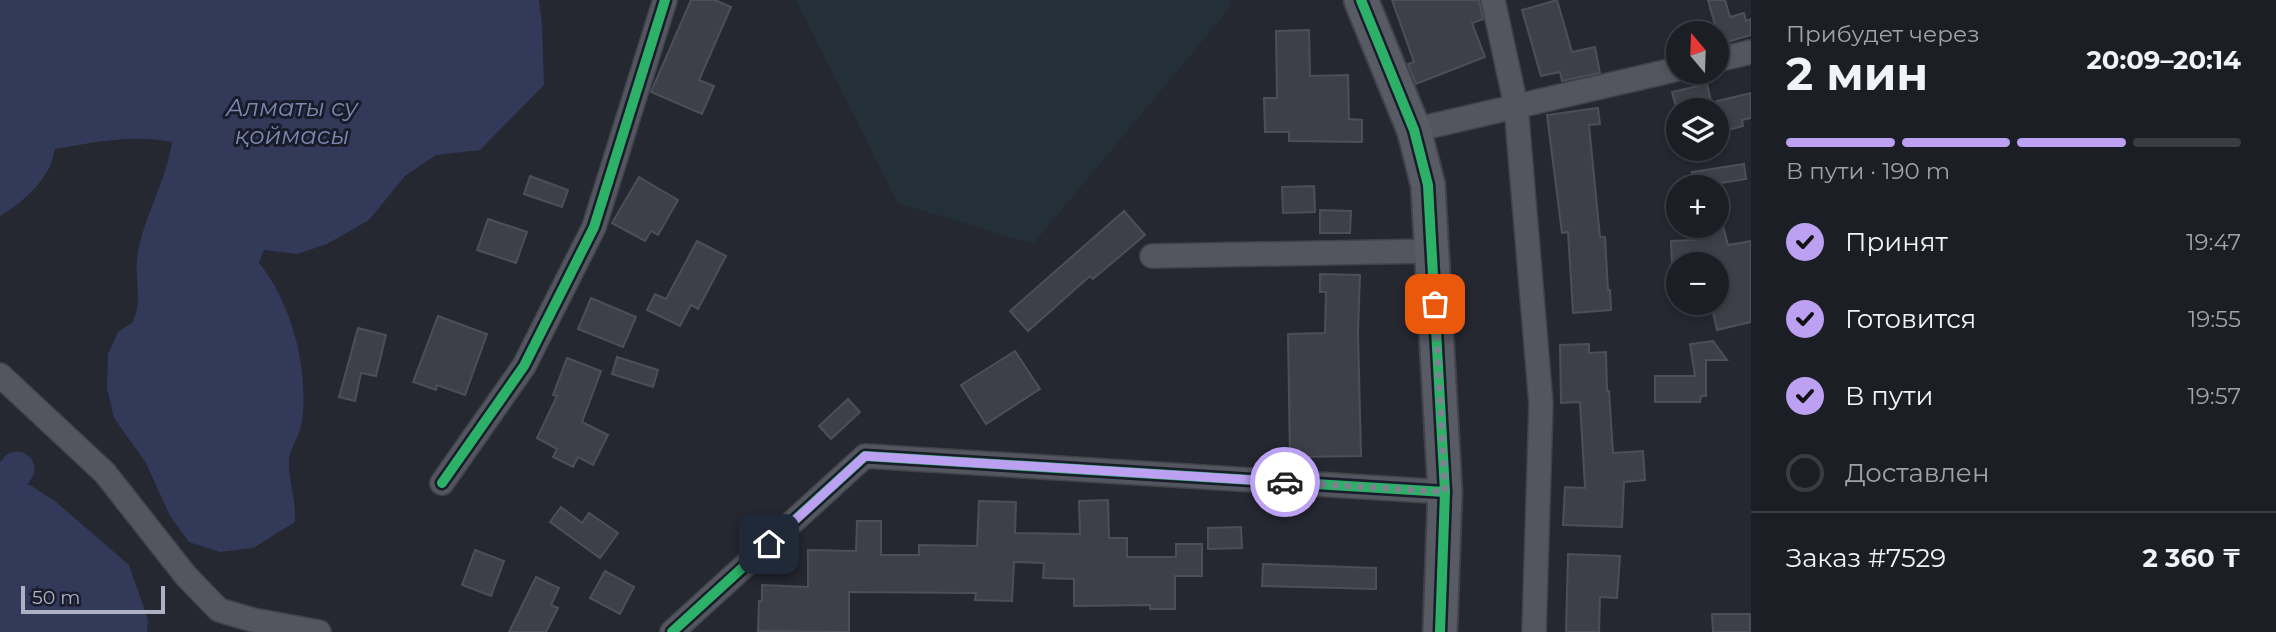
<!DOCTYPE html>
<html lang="ru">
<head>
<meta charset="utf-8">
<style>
  :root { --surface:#1c1e25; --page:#25272d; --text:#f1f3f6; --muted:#a0a2a7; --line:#3a3c42; --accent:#bca0f2 }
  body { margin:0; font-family:Montserrat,sans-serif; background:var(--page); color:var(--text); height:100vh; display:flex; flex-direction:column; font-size:26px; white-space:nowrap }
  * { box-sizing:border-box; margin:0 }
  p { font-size:23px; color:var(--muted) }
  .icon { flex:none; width:38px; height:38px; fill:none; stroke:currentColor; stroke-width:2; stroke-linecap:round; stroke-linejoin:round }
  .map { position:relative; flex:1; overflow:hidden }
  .drawer { display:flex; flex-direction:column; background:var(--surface); width:525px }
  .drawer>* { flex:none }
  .needle { width:46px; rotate:341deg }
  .fabs { position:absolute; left:1666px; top:21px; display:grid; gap:14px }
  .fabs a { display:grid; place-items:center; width:63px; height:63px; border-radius:50%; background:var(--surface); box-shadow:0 4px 10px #0003,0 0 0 2px var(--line); font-size:35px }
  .scale { position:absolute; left:21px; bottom:18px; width:144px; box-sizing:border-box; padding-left:7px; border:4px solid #adb1c3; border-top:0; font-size:19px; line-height:24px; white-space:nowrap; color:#adb1c3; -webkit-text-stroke:5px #191c2b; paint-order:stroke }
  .pin { position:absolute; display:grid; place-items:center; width:60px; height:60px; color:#fff; margin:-30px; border-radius:14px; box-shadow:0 4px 10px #0006 }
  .courier { position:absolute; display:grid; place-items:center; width:70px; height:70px; margin:-35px; border:5px solid #bca0f2; border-radius:50%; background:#fff; color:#222; box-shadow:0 2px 9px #0007 }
  .overview em { font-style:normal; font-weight:700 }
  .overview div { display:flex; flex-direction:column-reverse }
  .overview { display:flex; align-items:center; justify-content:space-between; height:119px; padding:0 35px }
  h1 { font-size:46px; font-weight:700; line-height:52px }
  .bar { display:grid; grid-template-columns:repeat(4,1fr); gap:10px 7px; align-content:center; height:84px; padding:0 35px }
  .bar i { height:9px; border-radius:5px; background:var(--line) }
  .bar .active { background:var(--accent) }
  .bar p { grid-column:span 4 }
  .line { display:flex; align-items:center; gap:18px; padding:0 35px; border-top:2px solid var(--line) }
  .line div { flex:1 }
  ol { padding:0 35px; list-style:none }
  li { display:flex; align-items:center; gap:21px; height:77px }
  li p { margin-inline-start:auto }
  li .icon { padding:7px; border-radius:50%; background:var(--accent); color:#111; stroke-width:4 }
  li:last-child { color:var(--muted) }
  li i { width:38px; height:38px; border:4px solid var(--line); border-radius:50% }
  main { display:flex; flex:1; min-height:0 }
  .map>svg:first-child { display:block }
  .green { fill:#233037 }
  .water { fill:#323959 }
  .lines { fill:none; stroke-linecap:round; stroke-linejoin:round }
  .river { stroke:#323959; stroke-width:35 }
  .building { fill:#3d4048; stroke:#4c4f59; stroke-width:2 }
  .street-casing { stroke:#41434a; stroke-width:26 }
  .secondary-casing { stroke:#41434a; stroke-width:37 }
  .street { stroke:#54565f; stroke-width:23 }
  .secondary { stroke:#585a64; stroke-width:33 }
  .cycleway-casing { stroke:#191c2b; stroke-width:15 }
  .cycleway { stroke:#2db169; stroke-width:10 }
  .done { stroke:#7d8190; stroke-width:7; stroke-dasharray:0 12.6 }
  .route { stroke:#bca0f2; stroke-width:9 }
  .labels { text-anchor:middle; stroke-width:6; stroke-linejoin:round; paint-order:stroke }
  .water-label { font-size:24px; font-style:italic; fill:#7d87b0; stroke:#191c2b }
</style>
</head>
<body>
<main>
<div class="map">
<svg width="1751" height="632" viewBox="0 0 1751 632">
  <rect width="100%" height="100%" fill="#252831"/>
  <polygon class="green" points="796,0 1230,0 1230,8 1033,244 898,203"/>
  <g class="water">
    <path d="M 0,0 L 539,0 L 542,24 L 544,85 L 480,150 L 436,155 L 405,176 L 369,220 L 327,244 L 297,254 L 264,250 L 259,263 C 292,303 309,370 302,422 C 300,436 288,450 289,463 C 289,484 296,499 295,522 L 253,548 L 220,552 L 189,542 L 170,516 L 146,463 L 114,418 L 107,388 L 108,354 L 118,332 L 133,322 C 135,316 138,308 138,301 C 138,285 135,268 138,252 C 145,214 166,181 172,142 C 133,134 94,142 55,149 C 53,155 52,164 48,170 C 38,188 18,206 0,216 Z"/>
    <polygon points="6,481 30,485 56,502 129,565 148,620 147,632 0,632 0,487"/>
  </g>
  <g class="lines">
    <polyline class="river" points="0,491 17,469"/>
  </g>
  <g class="building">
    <polygon points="691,0 715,0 731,7 699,80 714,86 702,114 651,92"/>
    <polygon points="1392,0 1479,0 1483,19 1472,23 1485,57 1416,84 1408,64 1414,62"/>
    <polygon points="1557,0 1572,52 1595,47 1600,73 1562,81 1560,72 1541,76 1522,10"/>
    <polygon points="1708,0 1725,0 1730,17 1744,13 1746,21 1751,19 1751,35 1717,45 1717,32"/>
    <polygon points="1309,30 1310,76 1348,75 1349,119 1362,120 1362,142 1289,141 1289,132 1265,132 1264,98 1277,98 1276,31"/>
    <polygon points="1707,84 1713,110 1677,110 1672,92"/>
    <polygon points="1751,93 1751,118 1742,120 1743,126 1717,133 1717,101"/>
    <polygon points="1598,108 1600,124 1589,125 1600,237 1605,237 1608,290 1610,290 1611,310 1573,313 1568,232 1562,233 1547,115"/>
    <polygon points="1744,164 1746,179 1715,184 1715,187 1695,187 1692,172"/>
    <polygon points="530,176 568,190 562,207 524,194"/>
    <polygon points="639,177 678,200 658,235 651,231 645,241 612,223"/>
    <polygon points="1314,186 1315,212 1283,213 1282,187"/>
    <polygon points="1320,210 1351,211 1350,233 1320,233"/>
    <polygon points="1124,211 1145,235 1093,279 1090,276 1028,331 1010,311"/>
    <polygon points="488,219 527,232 516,263 477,250"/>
    <polygon points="1693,226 1723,226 1728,245 1751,241 1751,322 1717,330 1711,303 1717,303 1717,264 1672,264 1671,241 1696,240"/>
    <polygon points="697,241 726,256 698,309 691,305 680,326 647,310 655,294 666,299"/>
    <polygon points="1320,274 1360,275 1358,332 1361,456 1290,457 1288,334 1325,333 1326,292 1320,292"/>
    <polygon points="591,298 636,317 623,347 578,329"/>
    <polygon points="438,316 487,334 465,395 437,385 436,390 413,382"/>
    <polygon points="358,328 386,335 376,376 361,373 355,401 339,397"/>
    <polygon points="1713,341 1727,360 1706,360 1706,396 1701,396 1700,402 1655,402 1655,376 1695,376 1690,344"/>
    <polygon points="1589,344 1589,353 1606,352 1607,391 1609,391 1613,453 1643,451 1645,480 1624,482 1622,527 1563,525 1565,487 1585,488 1580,402 1561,403 1560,345"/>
    <polygon points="1015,351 1040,389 986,424 961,385"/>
    <polygon points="617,357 658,370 653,387 612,374"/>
    <polygon points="567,358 601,371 582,422 608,435 593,465 578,457 573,467 553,457 557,449 537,438 557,396 553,395"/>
    <polygon points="848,399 860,412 831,439 819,426"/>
    <polygon points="1108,500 1109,538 1127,538 1127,557 1176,557 1176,544 1202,544 1202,576 1175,576 1175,609 1150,609 1150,605 1074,606 1074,579 1043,578 1044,563 1014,562 1012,601 975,600 976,593 849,592 849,632 758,631 759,601 762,601 762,585 808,587 808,550 856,551 857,521 881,521 881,555 919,555 919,545 977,546 979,501 1016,502 1015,533 1080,534 1079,501"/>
    <polygon points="561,507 582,523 589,513 618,533 600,558 550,522"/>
    <polygon points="1241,527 1242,548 1208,549 1208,528"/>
    <polygon points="475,550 504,561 491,596 462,585"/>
    <polygon points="1568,554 1620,556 1617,598 1600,597 1599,632 1566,632"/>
    <polygon points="1263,564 1376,568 1376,589 1262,586"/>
    <polygon points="605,571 634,587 620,614 590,598"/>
    <polygon points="536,577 559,588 551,605 558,608 546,632 509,632"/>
    <polygon points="1712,614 1750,614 1750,632 1713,632"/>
  </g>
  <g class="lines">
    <g class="street-casing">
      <g id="street">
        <polyline points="1493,0 1516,106 1541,404 1534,632"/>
        <polyline points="1717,60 1751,52"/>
        <polyline points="1414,130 1678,69"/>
        <polyline points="1152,256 1432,251"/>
        <polyline points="0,375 105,473 186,576 219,610 253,620 319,632"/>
        <polyline points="442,483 524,366 594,227 665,0"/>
        <polyline points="672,632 865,456 1445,492"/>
      </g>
    </g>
    <g class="secondary-casing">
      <polyline id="secondary" points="1361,0 1414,130 1428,185 1445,492 1440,632"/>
    </g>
    <use href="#street" class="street"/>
    <use href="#secondary" class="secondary"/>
    <g class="cycleway-casing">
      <g id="cycleway">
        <polyline points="1361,0 1414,130 1428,185 1445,492 1440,632"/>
        <polyline points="442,483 524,366 594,227 665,0"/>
        <polyline points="672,632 865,456 1445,492"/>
      </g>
    </g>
    <use href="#cycleway" class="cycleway"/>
  </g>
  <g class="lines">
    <polyline class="done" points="1285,482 1445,492 1435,304"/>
    <polyline class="route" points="769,544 865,456 1285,482"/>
  </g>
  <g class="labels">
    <g class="water-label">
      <text x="292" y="116">Алматы су<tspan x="292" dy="28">қоймасы</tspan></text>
    </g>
  </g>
</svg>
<div class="fabs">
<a><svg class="needle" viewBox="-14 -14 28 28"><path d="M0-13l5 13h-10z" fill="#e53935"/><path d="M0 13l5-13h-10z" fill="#a0a2a7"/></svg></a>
<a><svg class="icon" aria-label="layers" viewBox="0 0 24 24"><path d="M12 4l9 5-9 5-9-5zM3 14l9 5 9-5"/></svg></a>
<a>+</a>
<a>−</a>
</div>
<div class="scale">50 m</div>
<div class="pin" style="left:1435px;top:304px;background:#ea580c"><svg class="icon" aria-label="bag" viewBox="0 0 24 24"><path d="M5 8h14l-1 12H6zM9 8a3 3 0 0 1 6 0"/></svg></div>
<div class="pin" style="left:769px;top:544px;background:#1f2937"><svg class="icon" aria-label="home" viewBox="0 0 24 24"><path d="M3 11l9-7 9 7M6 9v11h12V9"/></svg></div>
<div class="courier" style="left:1285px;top:482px"><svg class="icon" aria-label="car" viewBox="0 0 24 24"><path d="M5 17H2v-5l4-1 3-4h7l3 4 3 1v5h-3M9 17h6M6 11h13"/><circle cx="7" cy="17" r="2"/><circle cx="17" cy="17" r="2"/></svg></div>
</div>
<section class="drawer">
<div class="overview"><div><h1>2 мин</h1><p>Прибудет через</p></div><em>20:09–20:14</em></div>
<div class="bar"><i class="active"></i><i class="active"></i><i class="active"></i><i></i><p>В пути · 190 m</p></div>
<ol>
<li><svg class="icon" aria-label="check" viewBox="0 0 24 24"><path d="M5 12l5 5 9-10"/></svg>Принят<p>19:47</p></li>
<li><svg class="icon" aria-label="check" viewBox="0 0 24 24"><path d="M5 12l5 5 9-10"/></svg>Готовится<p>19:55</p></li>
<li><svg class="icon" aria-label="check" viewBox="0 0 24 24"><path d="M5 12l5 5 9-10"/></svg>В пути<p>19:57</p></li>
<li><i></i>Доставлен</li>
</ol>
<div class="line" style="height:91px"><div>Заказ #7529</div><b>2 360 ₸</b></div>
</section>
</main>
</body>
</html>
